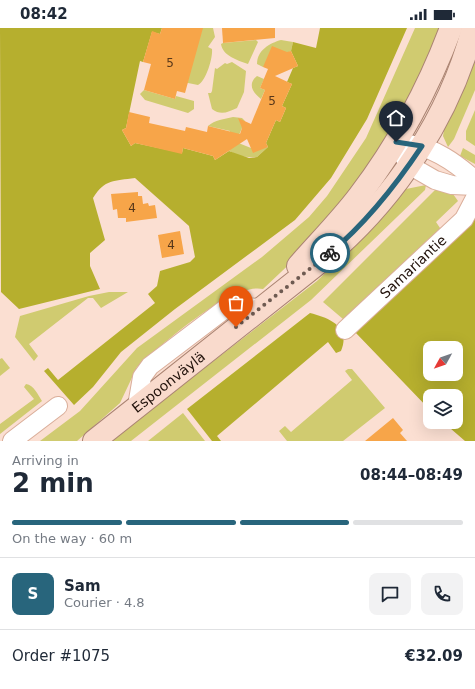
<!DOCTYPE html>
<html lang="en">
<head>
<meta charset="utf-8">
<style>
  :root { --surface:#fff; --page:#f2f2f3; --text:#1f2937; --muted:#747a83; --line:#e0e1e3; --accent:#28657c }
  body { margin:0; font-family:"DejaVu Sans",sans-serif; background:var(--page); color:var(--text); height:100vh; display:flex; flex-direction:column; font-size:15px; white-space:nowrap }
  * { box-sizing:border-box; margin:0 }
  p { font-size:13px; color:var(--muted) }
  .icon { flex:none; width:22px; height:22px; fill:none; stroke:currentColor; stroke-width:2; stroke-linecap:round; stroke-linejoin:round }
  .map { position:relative; height:413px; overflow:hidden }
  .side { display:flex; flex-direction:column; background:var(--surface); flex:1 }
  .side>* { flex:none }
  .needle { width:26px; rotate:230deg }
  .tools { position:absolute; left:423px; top:313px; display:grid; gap:8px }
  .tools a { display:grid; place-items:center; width:40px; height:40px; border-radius:8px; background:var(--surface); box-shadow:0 4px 16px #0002; font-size:20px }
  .pin { position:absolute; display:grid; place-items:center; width:34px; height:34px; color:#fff; margin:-41px -17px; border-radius:50% 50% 50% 0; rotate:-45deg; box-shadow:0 0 4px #0007 }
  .pin .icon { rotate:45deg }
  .courier { position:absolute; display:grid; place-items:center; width:40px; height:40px; margin:-20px; border:3px solid #28657c; border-radius:50%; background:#fff; color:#222; box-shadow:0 1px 5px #0007 }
  .head em { font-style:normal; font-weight:700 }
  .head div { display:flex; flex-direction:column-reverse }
  .head { display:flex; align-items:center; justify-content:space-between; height:68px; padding:0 12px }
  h1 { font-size:26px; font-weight:700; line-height:30px }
  .bar { display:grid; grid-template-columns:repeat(4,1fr); gap:6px 4px; align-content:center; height:48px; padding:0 12px }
  .bar i { height:5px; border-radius:3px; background:var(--line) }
  .bar .selected { background:var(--accent) }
  .bar p { grid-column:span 4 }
  .line { display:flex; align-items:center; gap:10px; padding:0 12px; border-top:1px solid var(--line) }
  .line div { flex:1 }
  .round { display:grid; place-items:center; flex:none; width:42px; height:42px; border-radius:8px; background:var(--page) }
  .status { display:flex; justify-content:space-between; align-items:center; height:28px; padding:0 20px; background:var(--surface); direction:ltr }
  .status svg { height:11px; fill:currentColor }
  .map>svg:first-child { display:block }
  .green { fill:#d0cb70 }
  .forest { fill:#b6af2e; fill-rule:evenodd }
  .building { fill:#f7a549 }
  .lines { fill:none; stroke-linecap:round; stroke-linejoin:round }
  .minor-casing { stroke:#daae9a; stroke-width:20 }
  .major-casing { stroke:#ab8472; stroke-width:24 }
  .minor { stroke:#fff; stroke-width:18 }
  .major { stroke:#f9dacc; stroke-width:22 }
  .done { stroke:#6e5a51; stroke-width:4; stroke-dasharray:0 7.2 }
  .route { stroke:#28657c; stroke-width:5 }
  .labels { text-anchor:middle; stroke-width:4; stroke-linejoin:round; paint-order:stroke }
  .number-label { font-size:12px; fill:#57371a }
  .street-label { font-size:14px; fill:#22120b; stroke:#fbdfd2 }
</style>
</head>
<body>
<div class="status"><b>08:42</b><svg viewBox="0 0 49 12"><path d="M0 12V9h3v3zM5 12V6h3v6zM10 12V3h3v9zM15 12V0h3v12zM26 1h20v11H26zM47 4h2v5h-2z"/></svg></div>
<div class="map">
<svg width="475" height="413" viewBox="0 0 475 413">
  <rect width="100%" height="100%" fill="#fbdfd2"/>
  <g class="green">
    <path d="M 195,0 L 213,0 L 215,9 L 208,19 L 212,21 C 213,30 206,53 198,57 L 183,54 Z"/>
    <path d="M 415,0 L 445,0 L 370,143 L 298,228 L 263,261 C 232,254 167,313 143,333 L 137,339 L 120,375 L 77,413 L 40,413 L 80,383 L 137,320 L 262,229 L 309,189 L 327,168 L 366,110 Z"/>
    <path d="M 256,12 L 258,14 L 248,36 C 237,32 223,28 221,16 L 223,15 Z"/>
    <path d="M 281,12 L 293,14 L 291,23 L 263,39 L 257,36 C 257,22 270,15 281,12 Z"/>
    <polygon points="475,20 475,62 454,111 448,119 443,108 445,96"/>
    <path d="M 232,34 L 246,43 L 244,64 L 237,80 C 228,84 221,88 212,81 L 208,65 L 211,65 L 212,63 L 215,40 L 217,41 L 225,35 L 227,36 Z"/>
    <path d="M 257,48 L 264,51 L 260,60 L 265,62 L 261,71 C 253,65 247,56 257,48 Z"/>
    <polygon points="144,62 175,71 176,68 194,73 194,81 188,85 145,72 140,66"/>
    <polygon points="475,82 475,118 466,112 466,103"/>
    <path d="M 233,89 L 242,90 L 245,93 L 236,114 L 251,120 L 268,119 L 257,129 C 248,130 232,128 226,119 L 230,103 L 208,98 C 215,92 224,91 233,89 Z"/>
    <polygon points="463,120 475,127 475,136 460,128"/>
    <polygon points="426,157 425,162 311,272 131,413 110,413 317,253 353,218 399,166 406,161"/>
    <polygon points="437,160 453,166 458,173 436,194 442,203 343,291 323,274"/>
    <polygon points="109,264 128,264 101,280 93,270 88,270 29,316 38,328 34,333 15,309 20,288 89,268"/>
    <polygon points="2,330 10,340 0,348 0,331"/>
    <polygon points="348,341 352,341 385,380 343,413 287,413 279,403 285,398 291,404 352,352 345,343"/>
    <path d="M 26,356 C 34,357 38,367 42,373 L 0,406 L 0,396 L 34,371 L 24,359 Z"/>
    <polygon points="183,385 205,413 148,413"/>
  </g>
  <g class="forest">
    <path d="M 0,0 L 162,0 L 160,6 L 152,4 L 143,34 L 140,33 L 126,100 L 122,102 L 131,118 L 135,115 L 182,125 L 183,120 L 213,128 L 215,132 L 229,123 L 249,130 L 257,129 L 268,119 L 266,115 L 276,92 L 280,94 L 286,80 L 282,78 L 292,56 L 287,54 L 293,40 L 298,38 L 291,23 L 293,14 L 316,20 L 320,0 L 407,0 L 367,91 L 331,150 L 295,192 L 175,281 L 121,324 L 93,359 L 74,377 L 44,343 L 48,340 L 58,352 L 155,275 L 148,266 L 157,258 L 160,243 L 190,234 L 195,229 L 189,198 L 135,150 C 114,153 105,151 93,170 L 105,212 L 90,225 L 90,238 L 100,261 L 19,281 L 1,264 Z"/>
    <path d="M 475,189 L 475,413 L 465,413 L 443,394 L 456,394 L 456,368 L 430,368 L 430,382 L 355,304 L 470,198 ZM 430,320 L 456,320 L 456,346 L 430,346 Z"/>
    <path d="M 310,285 C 330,290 351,299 341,323 L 336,325 L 328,314 L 217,408 L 221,413 L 212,413 L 187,381 Z"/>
  </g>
  <g class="building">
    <polygon points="162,0 203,0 185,65 177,63 175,71 144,62 151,36 143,34 152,3 160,6"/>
    <polygon points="222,0 275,0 275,10 223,15"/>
    <polygon points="272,18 287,24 291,23 298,38 275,48 292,56 282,78 286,80 280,94 276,92 266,115 268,119 253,125 247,111 215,132 213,128 183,120 182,126 135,115 131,118 122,102 126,100 129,84 150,89 149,95 185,103 186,99 207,104 208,98 240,106 242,100 238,90 251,96 265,62 260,60 268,41 263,39"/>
    <polygon points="138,164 138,168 142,168 143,176 148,175 149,178 155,177 157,190 126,194 126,190 118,190 117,181 113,182 111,166"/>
    <polygon points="180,203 184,226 162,230 158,207"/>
    <polygon points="393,390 403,402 400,405 407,413 365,413"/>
  </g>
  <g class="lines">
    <g class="minor-casing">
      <g id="minor">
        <polyline points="395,114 409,137 435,152 452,157 475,158"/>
        <path d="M 408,116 C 434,119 456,135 475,152"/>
        <path id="s1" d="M 345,302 L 464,191 L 475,170"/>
        <polyline points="137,378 142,349 150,338 229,278 261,280"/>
        <polyline points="12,413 58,378"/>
      </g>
    </g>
    <g class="major-casing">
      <g id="major">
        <path d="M 298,238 C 318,215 340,193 359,168 C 397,118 429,59 451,0"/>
        <path id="s2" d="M 94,413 L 326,229 C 395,171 450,88 473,0"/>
      </g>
    </g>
    <use href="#minor" class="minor"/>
    <use href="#major" class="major"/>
  </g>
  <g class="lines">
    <polyline class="done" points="236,299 330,225"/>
    <path class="route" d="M 330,225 C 366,195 396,157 422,118 L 396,114"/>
  </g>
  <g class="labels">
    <g class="number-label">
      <text x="170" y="39">5</text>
      <text x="272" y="77">5</text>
      <text x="132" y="184">4</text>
      <text x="171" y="221">4</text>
    </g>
    <g class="street-label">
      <text dy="5" stroke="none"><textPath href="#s1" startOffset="93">Samariantie</textPath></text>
      <text dy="5" stroke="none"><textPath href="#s2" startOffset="95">Espoonväylä</textPath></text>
    </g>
  </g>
</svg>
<div class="tools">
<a><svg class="needle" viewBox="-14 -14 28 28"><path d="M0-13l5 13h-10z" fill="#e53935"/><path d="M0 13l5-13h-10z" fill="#747a83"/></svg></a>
<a><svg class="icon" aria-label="layers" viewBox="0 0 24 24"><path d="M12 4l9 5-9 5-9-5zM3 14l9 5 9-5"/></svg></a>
</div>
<div class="pin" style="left:236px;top:299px;background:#ea580c"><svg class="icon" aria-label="bag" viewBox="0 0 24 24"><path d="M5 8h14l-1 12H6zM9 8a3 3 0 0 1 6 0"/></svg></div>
<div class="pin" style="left:396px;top:114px;background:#1f2937"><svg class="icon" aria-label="home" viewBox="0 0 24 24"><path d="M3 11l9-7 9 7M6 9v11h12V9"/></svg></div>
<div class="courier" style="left:330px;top:225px"><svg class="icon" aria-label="bike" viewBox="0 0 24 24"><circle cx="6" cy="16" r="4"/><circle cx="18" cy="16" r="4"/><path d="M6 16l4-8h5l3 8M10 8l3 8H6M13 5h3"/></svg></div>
</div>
<section class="side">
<div class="head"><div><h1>2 min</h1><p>Arriving in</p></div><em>08:44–08:49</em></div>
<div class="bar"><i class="selected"></i><i class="selected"></i><i class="selected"></i><i></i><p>On the way · 60 m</p></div>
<div class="line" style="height:72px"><b class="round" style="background:var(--accent);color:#fff">S</b><div><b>Sam</b><p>Courier · 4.8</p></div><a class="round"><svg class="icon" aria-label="chat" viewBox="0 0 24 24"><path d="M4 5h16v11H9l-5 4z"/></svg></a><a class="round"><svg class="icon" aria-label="phone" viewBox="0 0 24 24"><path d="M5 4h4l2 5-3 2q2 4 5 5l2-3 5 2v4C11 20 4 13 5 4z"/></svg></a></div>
<div class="line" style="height:52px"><div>Order #1075</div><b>€32.09</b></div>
</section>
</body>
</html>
